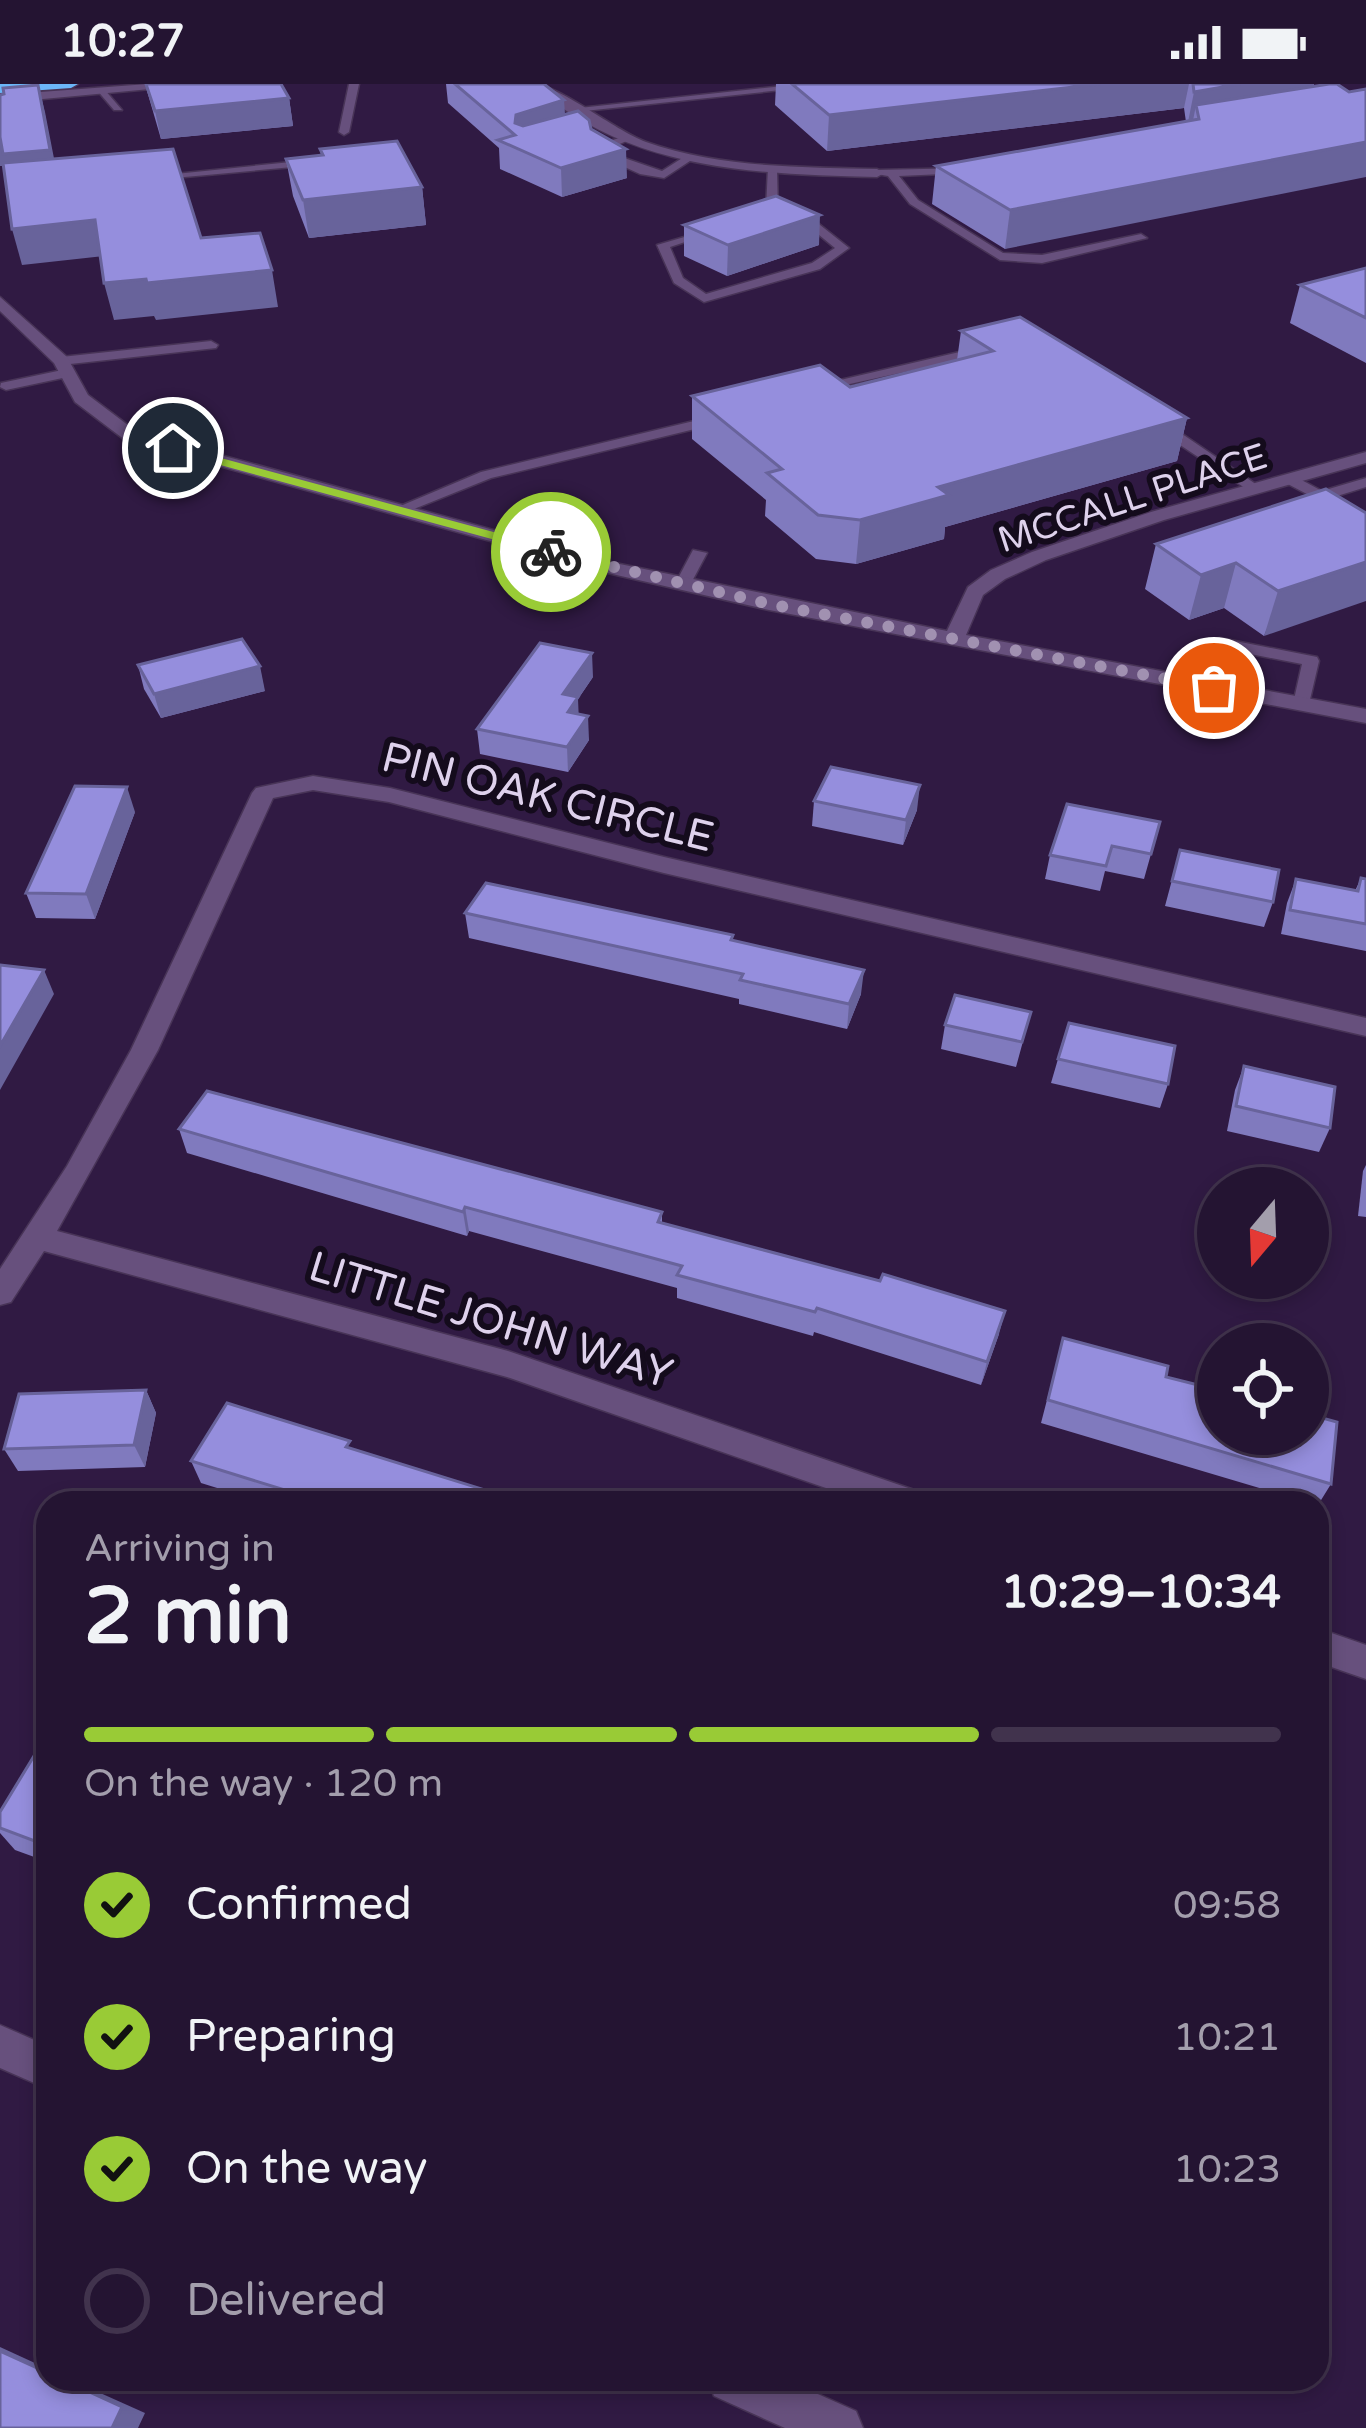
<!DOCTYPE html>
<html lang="en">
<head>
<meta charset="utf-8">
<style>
  :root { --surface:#241432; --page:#30213e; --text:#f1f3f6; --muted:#a39eac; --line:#41334d; --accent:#99cb36 }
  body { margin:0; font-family:"Varela Round",sans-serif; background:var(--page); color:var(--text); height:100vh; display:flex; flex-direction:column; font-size:45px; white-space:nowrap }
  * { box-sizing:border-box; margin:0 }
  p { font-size:39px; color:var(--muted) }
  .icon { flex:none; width:66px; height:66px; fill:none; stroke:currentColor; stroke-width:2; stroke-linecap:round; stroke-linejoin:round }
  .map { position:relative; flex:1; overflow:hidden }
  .details { position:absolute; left:36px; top:1407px; width:1293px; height:900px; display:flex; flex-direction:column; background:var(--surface); border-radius:36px; box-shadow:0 6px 18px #0003,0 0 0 3px var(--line) }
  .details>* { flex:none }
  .needle { width:78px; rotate:199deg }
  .buttons { position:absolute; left:1197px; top:1083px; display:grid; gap:24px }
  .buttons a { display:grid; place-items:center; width:132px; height:132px; border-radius:50%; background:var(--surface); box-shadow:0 6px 18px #0003,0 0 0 3px var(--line); font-size:60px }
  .pin { position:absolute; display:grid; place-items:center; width:102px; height:102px; color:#fff; margin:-51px; border:6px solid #fff; border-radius:50%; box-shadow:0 3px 12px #0007 }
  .courier { position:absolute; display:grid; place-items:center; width:120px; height:120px; margin:-60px; border:9px solid #99cb36; border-radius:50%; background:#fff; color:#222; box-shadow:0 3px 15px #0007 }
  .summary em { font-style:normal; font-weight:700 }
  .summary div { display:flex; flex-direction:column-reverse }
  .summary { display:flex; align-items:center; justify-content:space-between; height:204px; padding:0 48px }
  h1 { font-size:78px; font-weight:700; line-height:90px }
  .bar { display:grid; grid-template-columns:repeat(4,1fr); gap:18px 12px; align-content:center; height:144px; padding:0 48px }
  .bar i { height:15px; border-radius:9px; background:var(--line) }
  .bar .on { background:var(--accent) }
  .bar p { grid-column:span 4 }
  ol { padding:0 48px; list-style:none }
  li { display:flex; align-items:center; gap:36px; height:132px }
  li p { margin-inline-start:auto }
  li .icon { padding:12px; border-radius:50%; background:var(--accent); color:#111; stroke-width:4 }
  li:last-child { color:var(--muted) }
  li i { width:66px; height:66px; border:6px solid var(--line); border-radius:50% }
  .status { display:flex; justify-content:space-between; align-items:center; height:84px; padding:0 60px; background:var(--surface); direction:ltr }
  .status svg { height:33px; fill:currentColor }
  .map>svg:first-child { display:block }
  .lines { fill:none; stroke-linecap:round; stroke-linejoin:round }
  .lane-casing { stroke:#483457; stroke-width:3 }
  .street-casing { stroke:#483457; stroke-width:3 }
  .highway-casing { stroke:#483457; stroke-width:3 }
  .lane { fill:#67507d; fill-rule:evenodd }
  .street { fill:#67507d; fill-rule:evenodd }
  .highway { fill:#6bb6f8; fill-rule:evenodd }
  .wall { fill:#807abe }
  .shaded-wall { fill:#68639b }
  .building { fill:#958edd; stroke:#68639b; stroke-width:3 }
  .route { fill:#99cb36 }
  .done { stroke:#a191b1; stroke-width:12; stroke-dasharray:0 21.6 }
  .labels { text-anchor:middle; stroke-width:12; stroke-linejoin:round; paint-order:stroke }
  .far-street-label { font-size:36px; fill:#ded1ec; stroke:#140b1c }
  .street-label { font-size:42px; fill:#ded1ec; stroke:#140b1c }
</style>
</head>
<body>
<div class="status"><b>10:27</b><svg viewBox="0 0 49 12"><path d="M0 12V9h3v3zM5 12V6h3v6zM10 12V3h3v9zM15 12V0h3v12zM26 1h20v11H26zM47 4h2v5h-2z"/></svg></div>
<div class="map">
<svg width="1366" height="2344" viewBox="0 0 1366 2344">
  <rect width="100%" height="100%" fill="#301a43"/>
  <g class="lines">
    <g class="lane-casing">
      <g id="lane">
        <polygon points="349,0 359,0 349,48 344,51 339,48"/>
        <polygon points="802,0 838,0 575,28 570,25"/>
        <polygon points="96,5 104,5 122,26 114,26"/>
        <polygon points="622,53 631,55 604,67 662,87 687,71 696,73 664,94 640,90 594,69 595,62"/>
        <polygon points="311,76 315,81 152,96 146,93"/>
        <polygon points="768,84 777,86 778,126 751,133 751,129 766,124"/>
        <polygon points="969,84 965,89 899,92 918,116 1003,169 1042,171 1141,150 1147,154 1042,179 1000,176 910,120 888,92 871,89 877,86"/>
        <polygon points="792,128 810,133 849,164 820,185 704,218 674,199 657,161 715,144 715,148 670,163 683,194 706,210 812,179 835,164 802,137 788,133"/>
        <polygon points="211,257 218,261 216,264 61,281 54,277 61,273"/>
        <polygon points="985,262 992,266 990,269 809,309 802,305"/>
        <polygon points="67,285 72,286 72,292 6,306 0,303 1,299"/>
        <polygon points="719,331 726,335 724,338 491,394 404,429 391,426 481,388"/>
        <polygon points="1153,337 1163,337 1263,405 1251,408 1153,343"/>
        <polygon points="1284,392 1294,392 1322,407 1366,394 1366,403 1334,413 1366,430 1366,441 1284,398"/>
        <polygon points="693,466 707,469 689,503 677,503 675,500"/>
        <polygon points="1220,554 1317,573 1319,577 1308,624 1293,620 1302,580 1214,563 1214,555"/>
      </g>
    </g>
    <g class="street-casing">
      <g id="street">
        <polygon points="148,0 204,0 0,19 0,11"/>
        <path d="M 532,0 C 558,0 614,46 646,58 C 720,84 800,83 877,85 L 884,89 L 877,93 C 755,90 628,87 532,0 Z"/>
        <polygon points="0,213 67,273 88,311 137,348 610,478 947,547 968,503 991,486 1032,468 1151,428 1366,368 1366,379 1164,436 1046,476 1005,495 983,511 966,551 1366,625 1366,639 769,526 599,487 125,356 75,318 54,279 0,227"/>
        <polygon points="313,692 390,704 664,773 1366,934 1366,952 664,789 389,718 313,706 273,714 158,966 57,1147 508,1267 923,1409 928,1419 869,1419 507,1293 44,1167 11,1218 0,1221 0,1185 67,1082 131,966 252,709 256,704"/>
        <polygon points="1317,1544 1366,1561 1366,1595 1317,1578"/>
        <polygon points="0,1941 48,1962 48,2005 0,1984"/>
        <polygon points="708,2295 784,2295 856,2327 863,2344 785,2344 714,2312"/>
      </g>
    </g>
    <g class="highway-casing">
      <polygon id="highway" points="0,0 78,0 71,4 0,9"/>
    </g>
    <use href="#lane" class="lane"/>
    <use href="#street" class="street"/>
    <use href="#highway" class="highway"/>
  </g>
  <g class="wall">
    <polygon points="145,0 281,0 289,14 293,42 161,55"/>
    <polygon points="446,0 544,0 565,30 591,45 627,94 562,113 500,85 499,64 448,19"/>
    <polygon points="776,0 1314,0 1314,2 1005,165 932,120 936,82 1186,38 1184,24 827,67 775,21"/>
    <polygon points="320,65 422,103 426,141 309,154 293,112 286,75 321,71"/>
    <polygon points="684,141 819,161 727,192 684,172"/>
    <polygon points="1366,184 1366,279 1290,239 1300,201"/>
    <polygon points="961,247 1187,334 1177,377 945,443 944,455 856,480 816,475 765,432 766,416 692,355 692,312 850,303 957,276"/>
    <polygon points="1326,405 1264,552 1224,524 1189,536 1145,505 1156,460"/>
    <polygon points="138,581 265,607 161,634 144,605"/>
    <polygon points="593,593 578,615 578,630 589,656 568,688 480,670 477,645"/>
    <polygon points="814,717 917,726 903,761 812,742"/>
    <polygon points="1067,720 1151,770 1144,795 1105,787 1100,807 1045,795 1050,771"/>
    <polygon points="135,728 95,835 36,834 26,809"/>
    <polygon points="1180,766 1273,818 1264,843 1165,822"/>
    <polygon points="1361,794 1366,795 1366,867 1281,850 1287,819 1296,795 1355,807"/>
    <polygon points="465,829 733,851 733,857 861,910 847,945 739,920 739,915 469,854"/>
    <polygon points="1031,928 1016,983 941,965 945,941"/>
    <polygon points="1058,975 1168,1000 1160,1024 1051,999"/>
    <polygon points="1244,982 1330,1044 1319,1068 1227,1047 1235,1006"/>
    <polygon points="179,1045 662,1128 662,1140 999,1250 981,1301 814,1248 813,1252 677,1214 677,1204 469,1147 467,1152 187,1069"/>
    <polygon points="1366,1081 1366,1133 1358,1132 1363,1087"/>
    <polygon points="1063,1254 1331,1400 1318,1421 1317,1419 1310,1419 1041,1339"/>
    <polygon points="146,1306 156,1329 145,1383 18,1387 4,1365"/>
    <polygon points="353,1365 527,1419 266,1419 201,1399 191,1377"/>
    <polygon points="48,1665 48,1778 15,1766 0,1749 0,1728"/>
  </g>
  <g class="shaded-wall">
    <polygon points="1100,0 1189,0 1184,24 827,67 829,31"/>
    <polygon points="1240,0 1314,0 1309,22 1196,21 1192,42 1187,43 1194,8"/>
    <polygon points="38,1 45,28 58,95 6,82 0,82 0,53"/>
    <polygon points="289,14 293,42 161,55 155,27"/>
    <polygon points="564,16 566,44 518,59 517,67 516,31"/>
    <polygon points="1366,58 1366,93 1005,165 1010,126"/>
    <polygon points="626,65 627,94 562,113 561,84"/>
    <polygon points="422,103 426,141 309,154 303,116"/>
    <polygon points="820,131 819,161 727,192 728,161"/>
    <polygon points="95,136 104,172 22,181 12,145"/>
    <polygon points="272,186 278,223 156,236 154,232 114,236 104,199"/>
    <polygon points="1187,334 1177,377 945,443 944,455 856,480 860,436 938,403"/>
    <polygon points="1366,478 1366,517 1264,552 1278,507"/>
    <polygon points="1236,479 1224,524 1189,536 1201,491"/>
    <polygon points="592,569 593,593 578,615 579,638 569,652 563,610"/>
    <polygon points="260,582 265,607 161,634 154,610"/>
    <polygon points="588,632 589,656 568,688 567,663"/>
    <polygon points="920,701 917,726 903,761 906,736"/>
    <polygon points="127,703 135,728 95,835 86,810"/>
    <polygon points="44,886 54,910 0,1006 0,962"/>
    <polygon points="864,886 861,910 847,945 849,920"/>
    <polygon points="465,1123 469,1147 467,1152 463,1128"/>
    <polygon points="1005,1227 999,1250 981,1301 987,1278"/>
    <polygon points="146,1306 156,1329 145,1383 134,1361"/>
    <polygon points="0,2263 48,2285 48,2289 0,2267"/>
    <polygon points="61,2295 69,2295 145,2329 138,2344 112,2344"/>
  </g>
  <g class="building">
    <polygon points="146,0 281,0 289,14 155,27"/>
    <polygon points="455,0 544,0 564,16 516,31 515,39 523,42 578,27 589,36 591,45 626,65 561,84 498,56 515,51"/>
    <polygon points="792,0 1100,0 829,31"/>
    <polygon points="1193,0 1240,0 1194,8"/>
    <polygon points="1329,0 1337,0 1349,8 1366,5 1366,58 1010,126 936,82 1199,35 1196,21"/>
    <polygon points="38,1 50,66 3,70 0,53 0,11 4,10 3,4"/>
    <polygon points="397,57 422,103 303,116 286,75 323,71 320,65"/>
    <polygon points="173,65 201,154 260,149 272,186 147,199 146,195 104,199 95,136 12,145 3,79"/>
    <polygon points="776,112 820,131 728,161 684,141"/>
    <polygon points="1366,184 1366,234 1300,201"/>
    <polygon points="1020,233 1187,334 938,403 949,411 860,436 818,431 767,389 782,385 692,312 820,281 850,303 993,267 961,247"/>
    <polygon points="1326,405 1366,429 1366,478 1278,507 1236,479 1201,491 1156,460"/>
    <polygon points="242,555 260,582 154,610 138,581"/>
    <polygon points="540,559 592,569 563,610 578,613 568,628 588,632 567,663 477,645"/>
    <polygon points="831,683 920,701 906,736 814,717"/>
    <polygon points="75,702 127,703 86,810 26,809"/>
    <polygon points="1067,720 1160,738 1151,770 1112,762 1106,782 1050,771"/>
    <polygon points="1180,766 1279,786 1273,818 1172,797"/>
    <polygon points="1361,794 1366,795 1366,840 1290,826 1296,795 1358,807"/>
    <polygon points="486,799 733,851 731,856 864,886 849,920 740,896 743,890 465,829"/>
    <polygon points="0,881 44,886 0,962"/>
    <polygon points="955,911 1031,928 1022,958 945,941"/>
    <polygon points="1069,939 1175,962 1168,1000 1058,975"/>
    <polygon points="1244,982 1335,1003 1330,1044 1236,1022"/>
    <polygon points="207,1007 662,1128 658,1138 880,1197 883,1190 1005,1227 987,1278 817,1224 815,1228 677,1191 682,1182 465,1123 463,1128 179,1045"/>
    <polygon points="1063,1254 1168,1282 1166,1293 1218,1306 1218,1350 1308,1350 1308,1330 1337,1338 1331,1400 1048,1316"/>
    <polygon points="146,1306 134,1361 4,1365 19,1310"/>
    <polygon points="227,1319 350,1357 346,1363 527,1419 327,1419 191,1377"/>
    <polygon points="40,1662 48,1665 48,1762 0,1744 0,1728"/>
    <polygon points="0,2267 48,2289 48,2295 61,2295 122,2323 112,2344 0,2344"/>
  </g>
  <polygon class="route" points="173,361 556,465 558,468 547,470 169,367"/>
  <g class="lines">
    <polyline class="done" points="551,468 769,520 1214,604"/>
  </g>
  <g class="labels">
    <g class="far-street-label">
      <text transform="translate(1132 413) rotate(-18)" y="13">MCCALL PLACE</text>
    </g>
    <g class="street-label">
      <text transform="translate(548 712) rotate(14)" y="15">PIN OAK CIRCLE</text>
      <text transform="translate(491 1235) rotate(17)" y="15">LITTLE JOHN WAY</text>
    </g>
  </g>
</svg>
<div class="buttons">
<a><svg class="needle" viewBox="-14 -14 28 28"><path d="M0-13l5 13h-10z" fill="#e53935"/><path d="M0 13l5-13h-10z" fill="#a39eac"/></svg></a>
<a><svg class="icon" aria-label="locate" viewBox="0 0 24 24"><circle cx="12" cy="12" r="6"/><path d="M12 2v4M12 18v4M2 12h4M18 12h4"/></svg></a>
</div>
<div class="pin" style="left:1214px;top:604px;background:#ea580c"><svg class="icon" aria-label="bag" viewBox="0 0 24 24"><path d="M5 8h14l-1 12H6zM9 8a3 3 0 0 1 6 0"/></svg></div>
<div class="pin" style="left:173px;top:364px;background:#1f2937"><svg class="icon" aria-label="home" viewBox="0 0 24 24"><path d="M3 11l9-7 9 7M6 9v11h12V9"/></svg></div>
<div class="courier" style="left:551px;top:468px"><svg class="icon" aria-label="bike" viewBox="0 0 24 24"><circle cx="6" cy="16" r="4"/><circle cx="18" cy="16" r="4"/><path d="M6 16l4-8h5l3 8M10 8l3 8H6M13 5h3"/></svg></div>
<section class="details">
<div class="summary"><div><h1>2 min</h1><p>Arriving in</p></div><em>10:29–10:34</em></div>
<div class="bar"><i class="on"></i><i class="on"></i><i class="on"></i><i></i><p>On the way · 120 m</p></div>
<ol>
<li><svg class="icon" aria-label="check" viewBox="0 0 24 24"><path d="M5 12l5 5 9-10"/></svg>Confirmed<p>09:58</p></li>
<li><svg class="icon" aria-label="check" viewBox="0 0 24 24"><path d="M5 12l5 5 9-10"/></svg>Preparing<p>10:21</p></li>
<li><svg class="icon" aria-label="check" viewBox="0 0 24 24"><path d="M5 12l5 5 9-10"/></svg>On the way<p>10:23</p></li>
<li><i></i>Delivered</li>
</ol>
</section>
</div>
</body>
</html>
